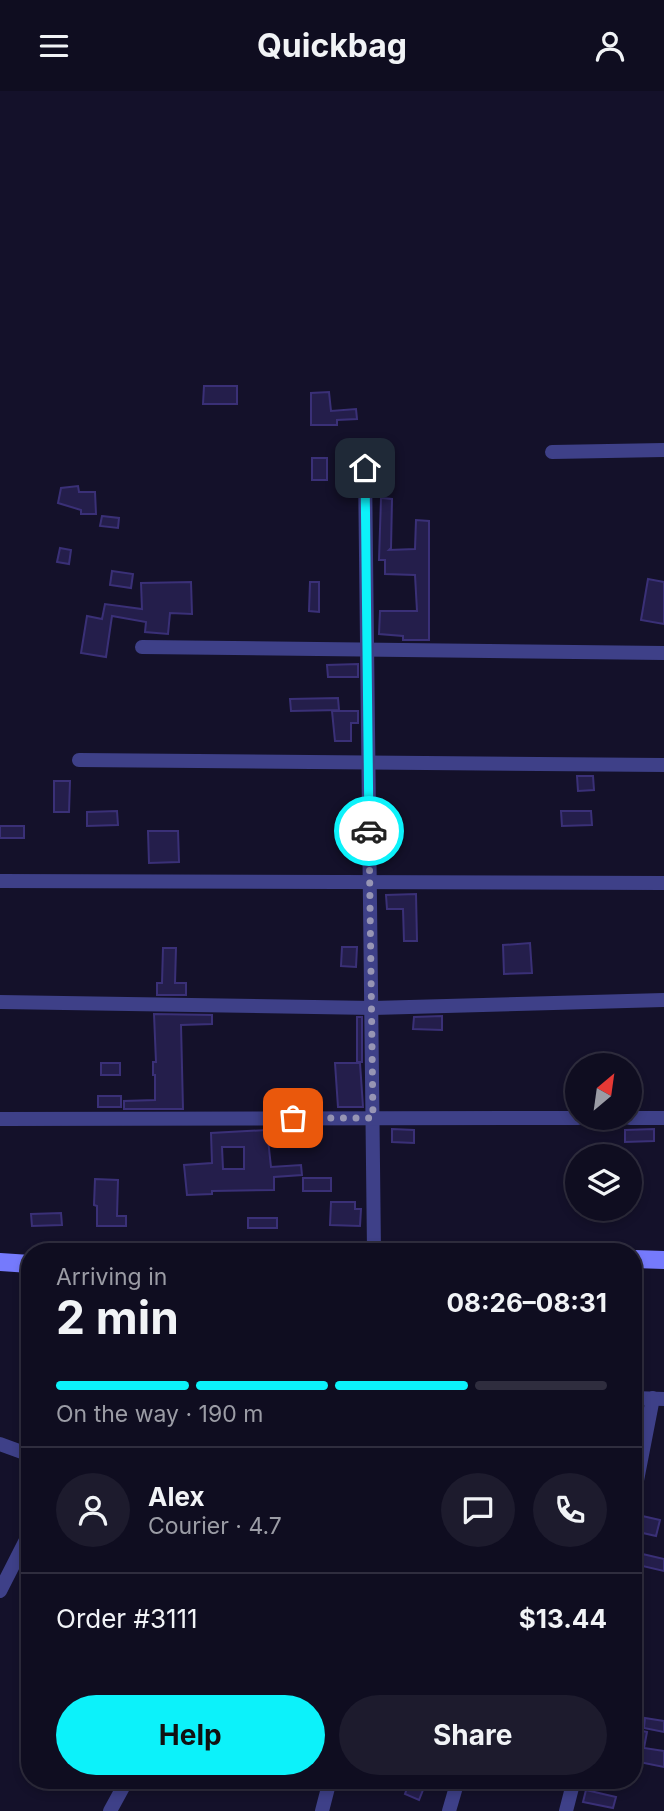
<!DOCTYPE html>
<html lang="en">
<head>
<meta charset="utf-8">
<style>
  :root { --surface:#0f0d20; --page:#1d1b2d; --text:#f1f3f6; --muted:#9b9ca5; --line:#2f2d3e; --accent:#0cf2fa }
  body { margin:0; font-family:Inter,sans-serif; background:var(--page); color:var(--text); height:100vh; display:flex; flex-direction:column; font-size:26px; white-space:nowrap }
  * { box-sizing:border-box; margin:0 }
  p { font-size:23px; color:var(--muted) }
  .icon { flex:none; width:38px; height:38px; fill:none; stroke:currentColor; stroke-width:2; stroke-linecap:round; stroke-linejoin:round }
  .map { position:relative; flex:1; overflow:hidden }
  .drawer { position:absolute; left:21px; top:1152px; width:621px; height:546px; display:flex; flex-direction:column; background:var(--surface); border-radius:28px; box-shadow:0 4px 10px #0003,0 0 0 2px var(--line) }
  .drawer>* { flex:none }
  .needle { width:46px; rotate:29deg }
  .controls { position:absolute; left:565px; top:962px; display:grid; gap:14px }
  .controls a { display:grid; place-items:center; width:77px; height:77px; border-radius:50%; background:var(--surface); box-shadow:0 4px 10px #0003,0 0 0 2px var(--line); font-size:35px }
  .pin { position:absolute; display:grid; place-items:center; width:60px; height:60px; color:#fff; margin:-30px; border-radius:14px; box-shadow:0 4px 10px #0006 }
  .courier { position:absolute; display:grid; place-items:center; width:70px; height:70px; margin:-35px; border:5px solid #0cf2fa; border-radius:50%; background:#fff; color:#222; box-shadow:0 2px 9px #0007 }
  .overview em { font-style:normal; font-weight:700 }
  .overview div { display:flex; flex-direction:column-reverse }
  .overview { display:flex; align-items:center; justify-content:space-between; height:119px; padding:0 35px }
  h1 { font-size:46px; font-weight:700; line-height:52px }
  .bar { display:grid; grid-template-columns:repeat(4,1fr); gap:10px 7px; align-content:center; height:84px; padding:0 35px }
  .bar i { height:9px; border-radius:5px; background:var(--line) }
  .bar .selected { background:var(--accent) }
  .bar p { grid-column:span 4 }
  .line { display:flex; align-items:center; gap:18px; padding:0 35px; border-top:2px solid var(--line) }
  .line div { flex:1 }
  .round { display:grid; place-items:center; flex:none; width:74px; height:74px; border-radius:37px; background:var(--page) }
  .action { display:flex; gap:14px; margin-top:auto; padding:14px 35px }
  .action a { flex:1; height:80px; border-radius:42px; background:var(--accent); color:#111; font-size:28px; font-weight:700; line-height:80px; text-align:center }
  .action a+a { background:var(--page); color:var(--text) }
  header { display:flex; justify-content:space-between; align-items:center; height:91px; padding:0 35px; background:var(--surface); font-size:32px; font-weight:700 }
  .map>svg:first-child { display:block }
  .building { fill:#241e4b; stroke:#3a3077; stroke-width:2; fill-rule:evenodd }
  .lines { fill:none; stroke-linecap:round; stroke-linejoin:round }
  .street { stroke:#3e4088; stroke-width:14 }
  .secondary { stroke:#757afc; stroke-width:18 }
  .done { stroke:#9795b4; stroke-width:7; stroke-dasharray:0 12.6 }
  .route { stroke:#0cf2fa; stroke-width:9 }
</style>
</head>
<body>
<header><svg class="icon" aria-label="menu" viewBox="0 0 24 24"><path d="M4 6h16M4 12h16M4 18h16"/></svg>Quickbag<svg class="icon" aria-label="person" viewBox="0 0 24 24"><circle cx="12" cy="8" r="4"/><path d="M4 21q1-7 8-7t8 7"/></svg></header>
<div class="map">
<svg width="664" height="1720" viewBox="0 0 664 1720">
  <rect width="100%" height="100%" fill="#14112a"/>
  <g class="building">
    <polygon points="204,295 237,295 237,313 203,313"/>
    <polygon points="329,301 331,320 356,318 357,328 337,329 337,334 311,334 311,302"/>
    <rect x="312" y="367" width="15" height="22"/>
    <polygon points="78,395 79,401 95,401 96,423 81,423 81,419 58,412 61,397"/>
    <polygon points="381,407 392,408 391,457 389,459 415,458 416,429 429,430 429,549 403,549 403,545 379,543 380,520 417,520 415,484 385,483 385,469 379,469"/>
    <polygon points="102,425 119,427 118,437 100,435"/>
    <polygon points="60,457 71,459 69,473 57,471"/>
    <polygon points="112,480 133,483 131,497 110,494"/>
    <polygon points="648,488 664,491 664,533 641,529"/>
    <polygon points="191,491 192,523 170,522 168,543 145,541 146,531 112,525 106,566 81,562 87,525 102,528 105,513 142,518 141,492"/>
    <polygon points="310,491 319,491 319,521 309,520"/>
    <polygon points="358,573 358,586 328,586 327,574"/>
    <polygon points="338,607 339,619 291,620 290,608"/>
    <polygon points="332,620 358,620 358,632 351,632 351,650 335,650"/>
    <polygon points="577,685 593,685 594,699 578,700"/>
    <polygon points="54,690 70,690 69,721 54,721"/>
    <polygon points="117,720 118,734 87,735 87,721"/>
    <polygon points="561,720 591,720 592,734 562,735"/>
    <rect x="0" y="735" width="24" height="12"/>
    <polygon points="148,740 178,740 179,771 149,772"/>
    <polygon points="416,803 417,850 404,850 403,818 387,818 386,804"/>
    <polygon points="530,852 532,882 504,883 503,854"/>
    <polygon points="342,856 357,856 356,876 341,875"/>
    <polygon points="163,857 176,857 175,892 186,892 186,904 157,904 157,892 162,892"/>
    <polygon points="154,923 212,924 212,933 181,934 183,1018 124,1018 124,1010 155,1009 155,984 153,984 153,971 156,971"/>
    <polygon points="442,925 442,939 413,938 414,926"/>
    <rect x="357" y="926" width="5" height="45"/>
    <rect x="101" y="972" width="19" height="12"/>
    <polygon points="335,972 360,972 363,1016 338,1016"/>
    <rect x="98" y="1005" width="23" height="11"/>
    <polygon points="392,1038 414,1039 414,1052 392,1051"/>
    <polygon points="654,1038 654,1050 625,1051 625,1039"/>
    <path d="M 267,1039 L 271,1076 L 301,1074 L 302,1084 L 274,1086 L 274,1099 L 212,1100 L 212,1103 L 187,1104 L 184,1074 L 212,1072 L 211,1042 ZM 222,1056 L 244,1056 L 244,1078 L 223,1078 Z"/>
    <rect x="303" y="1087" width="28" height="13"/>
    <polygon points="95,1088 118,1089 117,1125 126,1125 126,1135 97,1135 97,1115 94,1114"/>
    <polygon points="331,1111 355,1111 355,1118 361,1118 360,1135 330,1134"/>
    <polygon points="61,1122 62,1134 32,1135 31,1123"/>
    <rect x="248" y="1127" width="29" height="10"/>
    <polygon points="638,1424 660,1429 656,1445 634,1440"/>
    <polygon points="634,1461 664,1468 664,1480 634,1473"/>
    <polygon points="645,1627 664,1630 664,1641 644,1637"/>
    <polygon points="634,1638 647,1641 644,1657 664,1660 664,1676 634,1670"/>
    <polygon points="410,1689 427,1689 419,1709 405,1703"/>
    <polygon points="586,1699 616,1706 613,1717 583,1711"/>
  </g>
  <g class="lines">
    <g class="street">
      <polyline points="552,361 664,359"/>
      <polyline points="365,377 374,1160"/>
      <polyline points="142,556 664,562"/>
      <polyline points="79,669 664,674"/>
      <polyline points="0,790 664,792"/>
      <polyline points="0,911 373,917 664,909"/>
      <polyline points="630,1027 664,1027"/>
      <polyline points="0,1028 578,1027"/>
      <polyline points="634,1307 664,1308"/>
      <polyline points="0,1353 30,1364"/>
      <polyline points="634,1405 653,1307"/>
      <polyline points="0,1500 30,1441"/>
      <polyline points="110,1720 127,1689"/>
      <polyline points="322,1720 330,1689"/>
      <polyline points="449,1720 458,1689"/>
      <polyline points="566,1720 574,1689"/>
    </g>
    <g class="secondary">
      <polyline points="634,1168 664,1169"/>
      <polyline points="0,1171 30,1173"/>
    </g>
  </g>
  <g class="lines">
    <polyline class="done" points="293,1027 373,1027 369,740"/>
    <polyline class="route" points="365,377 369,740"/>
  </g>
</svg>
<div class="controls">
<a><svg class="needle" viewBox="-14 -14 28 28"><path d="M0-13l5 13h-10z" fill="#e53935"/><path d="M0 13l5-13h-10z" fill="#9b9ca5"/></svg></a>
<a><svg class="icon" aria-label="layers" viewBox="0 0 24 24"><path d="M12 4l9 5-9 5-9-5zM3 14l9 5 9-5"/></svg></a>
</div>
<div class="pin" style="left:293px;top:1027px;background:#ea580c"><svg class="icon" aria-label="bag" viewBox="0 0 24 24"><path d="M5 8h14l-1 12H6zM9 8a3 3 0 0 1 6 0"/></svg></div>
<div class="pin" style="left:365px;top:377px;background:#1f2937"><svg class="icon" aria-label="home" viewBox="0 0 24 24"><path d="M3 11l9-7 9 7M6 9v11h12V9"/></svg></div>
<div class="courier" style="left:369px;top:740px"><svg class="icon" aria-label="car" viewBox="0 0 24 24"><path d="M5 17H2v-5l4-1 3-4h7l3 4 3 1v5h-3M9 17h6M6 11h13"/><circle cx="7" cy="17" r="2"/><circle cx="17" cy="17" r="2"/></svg></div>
<section class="drawer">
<div class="overview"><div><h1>2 min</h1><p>Arriving in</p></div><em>08:26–08:31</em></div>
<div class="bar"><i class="selected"></i><i class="selected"></i><i class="selected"></i><i></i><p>On the way · 190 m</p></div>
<div class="line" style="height:126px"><a class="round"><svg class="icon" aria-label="person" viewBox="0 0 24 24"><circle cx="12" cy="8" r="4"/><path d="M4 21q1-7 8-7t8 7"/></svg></a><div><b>Alex</b><p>Courier · 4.7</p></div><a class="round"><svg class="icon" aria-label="chat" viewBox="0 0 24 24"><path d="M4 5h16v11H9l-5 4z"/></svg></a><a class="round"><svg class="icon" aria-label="phone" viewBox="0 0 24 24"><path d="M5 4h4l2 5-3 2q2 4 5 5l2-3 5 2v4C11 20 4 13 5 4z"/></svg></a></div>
<div class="line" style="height:91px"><div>Order #3111</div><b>$13.44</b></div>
<div class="action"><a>Help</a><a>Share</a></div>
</section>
</div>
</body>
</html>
